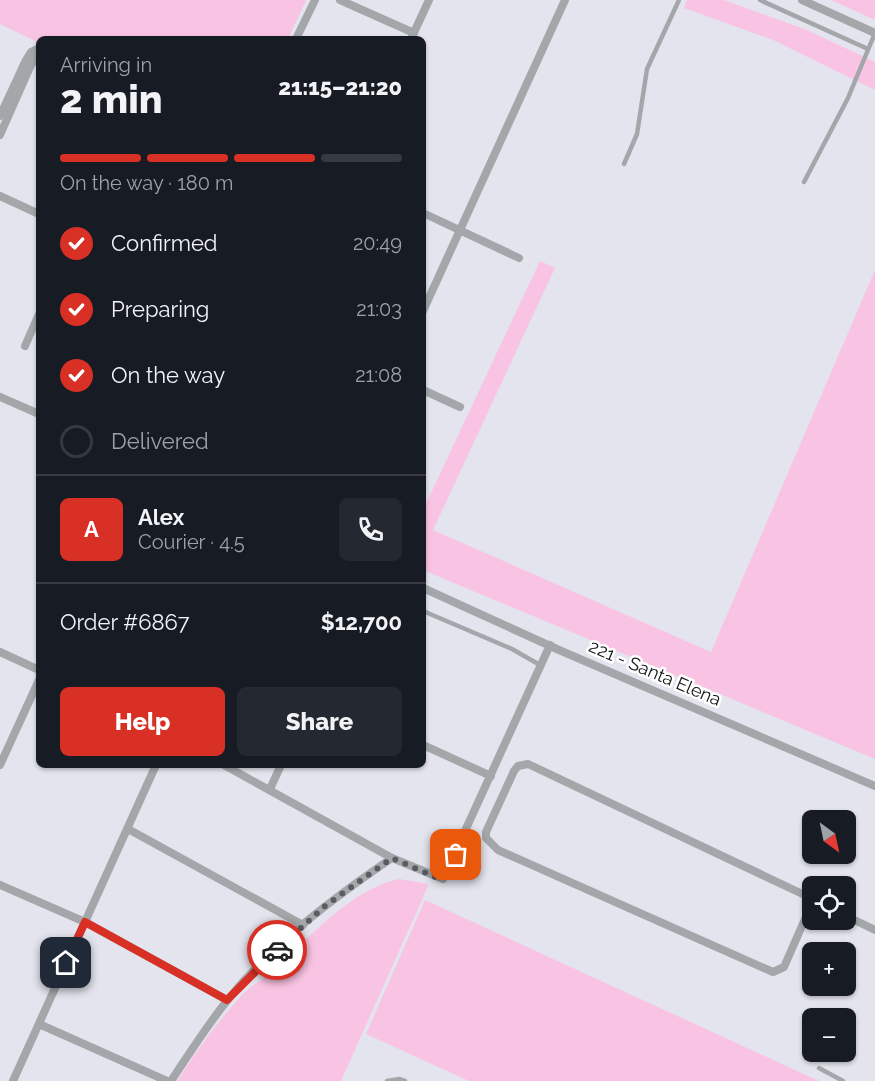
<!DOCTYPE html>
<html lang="en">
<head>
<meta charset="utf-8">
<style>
  :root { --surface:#171b24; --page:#242831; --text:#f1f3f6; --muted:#9ea1a6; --line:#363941; --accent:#d93025 }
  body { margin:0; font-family:Raleway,sans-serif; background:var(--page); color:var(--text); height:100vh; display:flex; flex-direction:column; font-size:22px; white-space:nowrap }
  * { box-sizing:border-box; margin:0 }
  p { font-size:20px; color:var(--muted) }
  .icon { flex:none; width:33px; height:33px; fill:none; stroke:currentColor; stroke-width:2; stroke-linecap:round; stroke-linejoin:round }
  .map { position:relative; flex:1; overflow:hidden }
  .panel { position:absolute; left:36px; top:36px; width:390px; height:732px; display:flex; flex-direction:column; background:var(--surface); border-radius:9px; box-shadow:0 2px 4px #0004 }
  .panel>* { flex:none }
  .needle { width:39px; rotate:147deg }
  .tools { position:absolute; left:802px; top:810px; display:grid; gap:12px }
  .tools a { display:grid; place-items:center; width:54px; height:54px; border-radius:9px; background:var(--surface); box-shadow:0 2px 4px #0004; font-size:30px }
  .pin { position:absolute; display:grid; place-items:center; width:51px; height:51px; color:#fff; margin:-26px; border-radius:12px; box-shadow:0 3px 9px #0006 }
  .courier { position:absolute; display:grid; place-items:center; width:60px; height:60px; margin:-30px; border:4px solid #d93025; border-radius:50%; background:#fff; color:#222; box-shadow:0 2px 8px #0007 }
  .head em { font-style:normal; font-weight:800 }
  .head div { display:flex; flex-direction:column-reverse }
  .head { display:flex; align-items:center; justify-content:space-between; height:102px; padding:0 24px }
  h1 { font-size:39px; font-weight:800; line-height:45px }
  .bar { display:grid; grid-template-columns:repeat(4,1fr); gap:9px 6px; align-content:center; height:72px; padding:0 24px }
  .bar i { height:8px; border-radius:4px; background:var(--line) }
  .bar .selected { background:var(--accent) }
  .bar p { grid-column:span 4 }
  .line { display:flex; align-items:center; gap:15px; padding:0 24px; border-top:2px solid var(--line) }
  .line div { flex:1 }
  .round { display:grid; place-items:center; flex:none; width:63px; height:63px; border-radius:9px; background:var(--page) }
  ol { padding:0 24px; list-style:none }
  li { display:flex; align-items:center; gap:18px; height:66px }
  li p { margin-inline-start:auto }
  li .icon { padding:6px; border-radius:50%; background:var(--accent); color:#fff; stroke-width:4 }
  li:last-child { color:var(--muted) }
  li i { width:33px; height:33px; border:3px solid var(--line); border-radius:50% }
  .cta { display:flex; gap:12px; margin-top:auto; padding:12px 24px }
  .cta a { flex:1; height:69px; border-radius:9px; background:var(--accent); color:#fff; font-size:24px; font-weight:800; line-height:69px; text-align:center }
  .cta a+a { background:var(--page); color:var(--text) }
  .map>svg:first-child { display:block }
  .green { fill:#f9c4e3 }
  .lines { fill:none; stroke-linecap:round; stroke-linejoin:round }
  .service { stroke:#a4a7aa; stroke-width:4.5 }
  .minor { stroke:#a4a7aa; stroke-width:8 }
  .done { stroke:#5b5c61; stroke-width:6; stroke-dasharray:0 10.8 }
  .route { stroke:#d93025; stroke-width:8 }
  .labels { text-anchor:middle; stroke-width:5; stroke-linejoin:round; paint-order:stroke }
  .street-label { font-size:18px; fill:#121316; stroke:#fff }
</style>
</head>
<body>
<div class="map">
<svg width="875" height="1081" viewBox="0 0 875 1081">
  <rect width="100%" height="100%" fill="#e3e4ed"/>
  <g class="green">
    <polygon points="0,0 306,0 288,39 39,39 39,43 0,24"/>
    <polygon points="687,0 724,0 807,30 875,62 875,90 773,40 684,8"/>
    <polygon points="831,0 875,0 875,20"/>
    <polygon points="540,261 555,268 433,530 711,652 875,270 875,759 423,570 423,510"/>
    <path d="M 399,879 L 429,884 L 341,1081 L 177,1081 C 196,1051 217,1023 241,996 C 248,988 258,983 266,976 C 308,942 344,892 399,879 Z"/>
    <polygon points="425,900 819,1081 469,1081 366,1034"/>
  </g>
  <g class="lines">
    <g class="service">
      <polyline points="760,0 868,49"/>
      <polyline points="624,164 637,134 647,69 679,0"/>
      <polyline points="804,182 848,98 875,33"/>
      <polyline points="423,611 512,649 540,665"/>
      <polyline points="819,1068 843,1081"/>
      <polyline points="387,1081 399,1079 405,1081"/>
    </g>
    <g class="minor">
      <polyline points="340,0 414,33"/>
      <polyline points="802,0 875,33"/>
      <polyline points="296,39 315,0"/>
      <polyline points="411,39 429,0"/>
      <polyline points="0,116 26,60 31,52 39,48"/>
      <polyline points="0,135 31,65 39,55"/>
      <polyline points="0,196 39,214"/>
      <polyline points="423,213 519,258"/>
      <polyline points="423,311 565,0"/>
      <polyline points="25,346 39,314"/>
      <polyline points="423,390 460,407"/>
      <polyline points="0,397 39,414"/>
      <polyline points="423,588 559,650 875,786"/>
      <polyline points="0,652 39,670"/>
      <polyline points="423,745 491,776"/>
      <polyline points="0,765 39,680"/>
      <polyline points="224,765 392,858 443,879 550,645"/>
      <polyline points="270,789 281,765"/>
      <polyline points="128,829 303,925"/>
      <polyline points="0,885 85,922 227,1000"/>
      <polyline points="813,899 528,764 518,766 514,771 486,832 486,838 498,850 773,972 784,967 805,919 813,909"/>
      <polyline points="846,916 875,930"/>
      <polyline points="39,1024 167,1081"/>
      <polyline points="13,1081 156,765"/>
      <path d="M 171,1081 C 189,1054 206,1027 226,1002 C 271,945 333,898 392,858"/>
    </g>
  </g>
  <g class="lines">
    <polyline class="done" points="277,950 325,906 392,858 440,879 447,875 456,855"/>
    <polyline class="route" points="66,963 85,922 227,1000 277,950"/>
  </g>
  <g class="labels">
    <g class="street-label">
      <text transform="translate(655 673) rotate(23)" y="6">221 - Santa Elena</text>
    </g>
  </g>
</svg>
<div class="tools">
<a><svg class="needle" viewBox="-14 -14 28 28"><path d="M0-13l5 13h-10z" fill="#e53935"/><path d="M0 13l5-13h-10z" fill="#9ea1a6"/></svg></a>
<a><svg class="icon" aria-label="locate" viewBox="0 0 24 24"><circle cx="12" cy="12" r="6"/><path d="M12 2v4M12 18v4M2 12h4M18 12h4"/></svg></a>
<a>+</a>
<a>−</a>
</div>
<div class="pin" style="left:456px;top:855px;background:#ea580c"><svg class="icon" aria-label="bag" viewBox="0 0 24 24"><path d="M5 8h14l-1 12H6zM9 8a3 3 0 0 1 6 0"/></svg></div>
<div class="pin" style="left:66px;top:963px;background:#1f2937"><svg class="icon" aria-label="home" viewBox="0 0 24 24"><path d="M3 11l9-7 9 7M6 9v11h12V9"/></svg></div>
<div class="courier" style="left:277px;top:950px"><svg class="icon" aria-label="car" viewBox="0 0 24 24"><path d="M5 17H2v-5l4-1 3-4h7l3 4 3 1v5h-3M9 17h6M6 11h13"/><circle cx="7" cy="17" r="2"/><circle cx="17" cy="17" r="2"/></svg></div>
<section class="panel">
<div class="head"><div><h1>2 min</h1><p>Arriving in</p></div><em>21:15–21:20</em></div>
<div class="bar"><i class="selected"></i><i class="selected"></i><i class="selected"></i><i></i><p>On the way · 180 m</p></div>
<ol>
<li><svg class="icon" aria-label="check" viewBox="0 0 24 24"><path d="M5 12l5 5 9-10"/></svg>Confirmed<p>20:49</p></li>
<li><svg class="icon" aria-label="check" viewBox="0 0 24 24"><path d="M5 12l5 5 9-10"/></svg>Preparing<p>21:03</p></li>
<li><svg class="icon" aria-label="check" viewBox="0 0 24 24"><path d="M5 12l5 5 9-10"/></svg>On the way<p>21:08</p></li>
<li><i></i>Delivered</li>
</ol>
<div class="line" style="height:108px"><b class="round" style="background:var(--accent);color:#fff">A</b><div><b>Alex</b><p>Courier · 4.5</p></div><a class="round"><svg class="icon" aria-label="phone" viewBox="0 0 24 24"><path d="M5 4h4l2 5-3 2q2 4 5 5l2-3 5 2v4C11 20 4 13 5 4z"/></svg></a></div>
<div class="line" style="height:78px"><div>Order #6867</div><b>$12,700</b></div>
<div class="cta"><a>Help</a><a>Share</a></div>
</section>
</div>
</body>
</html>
